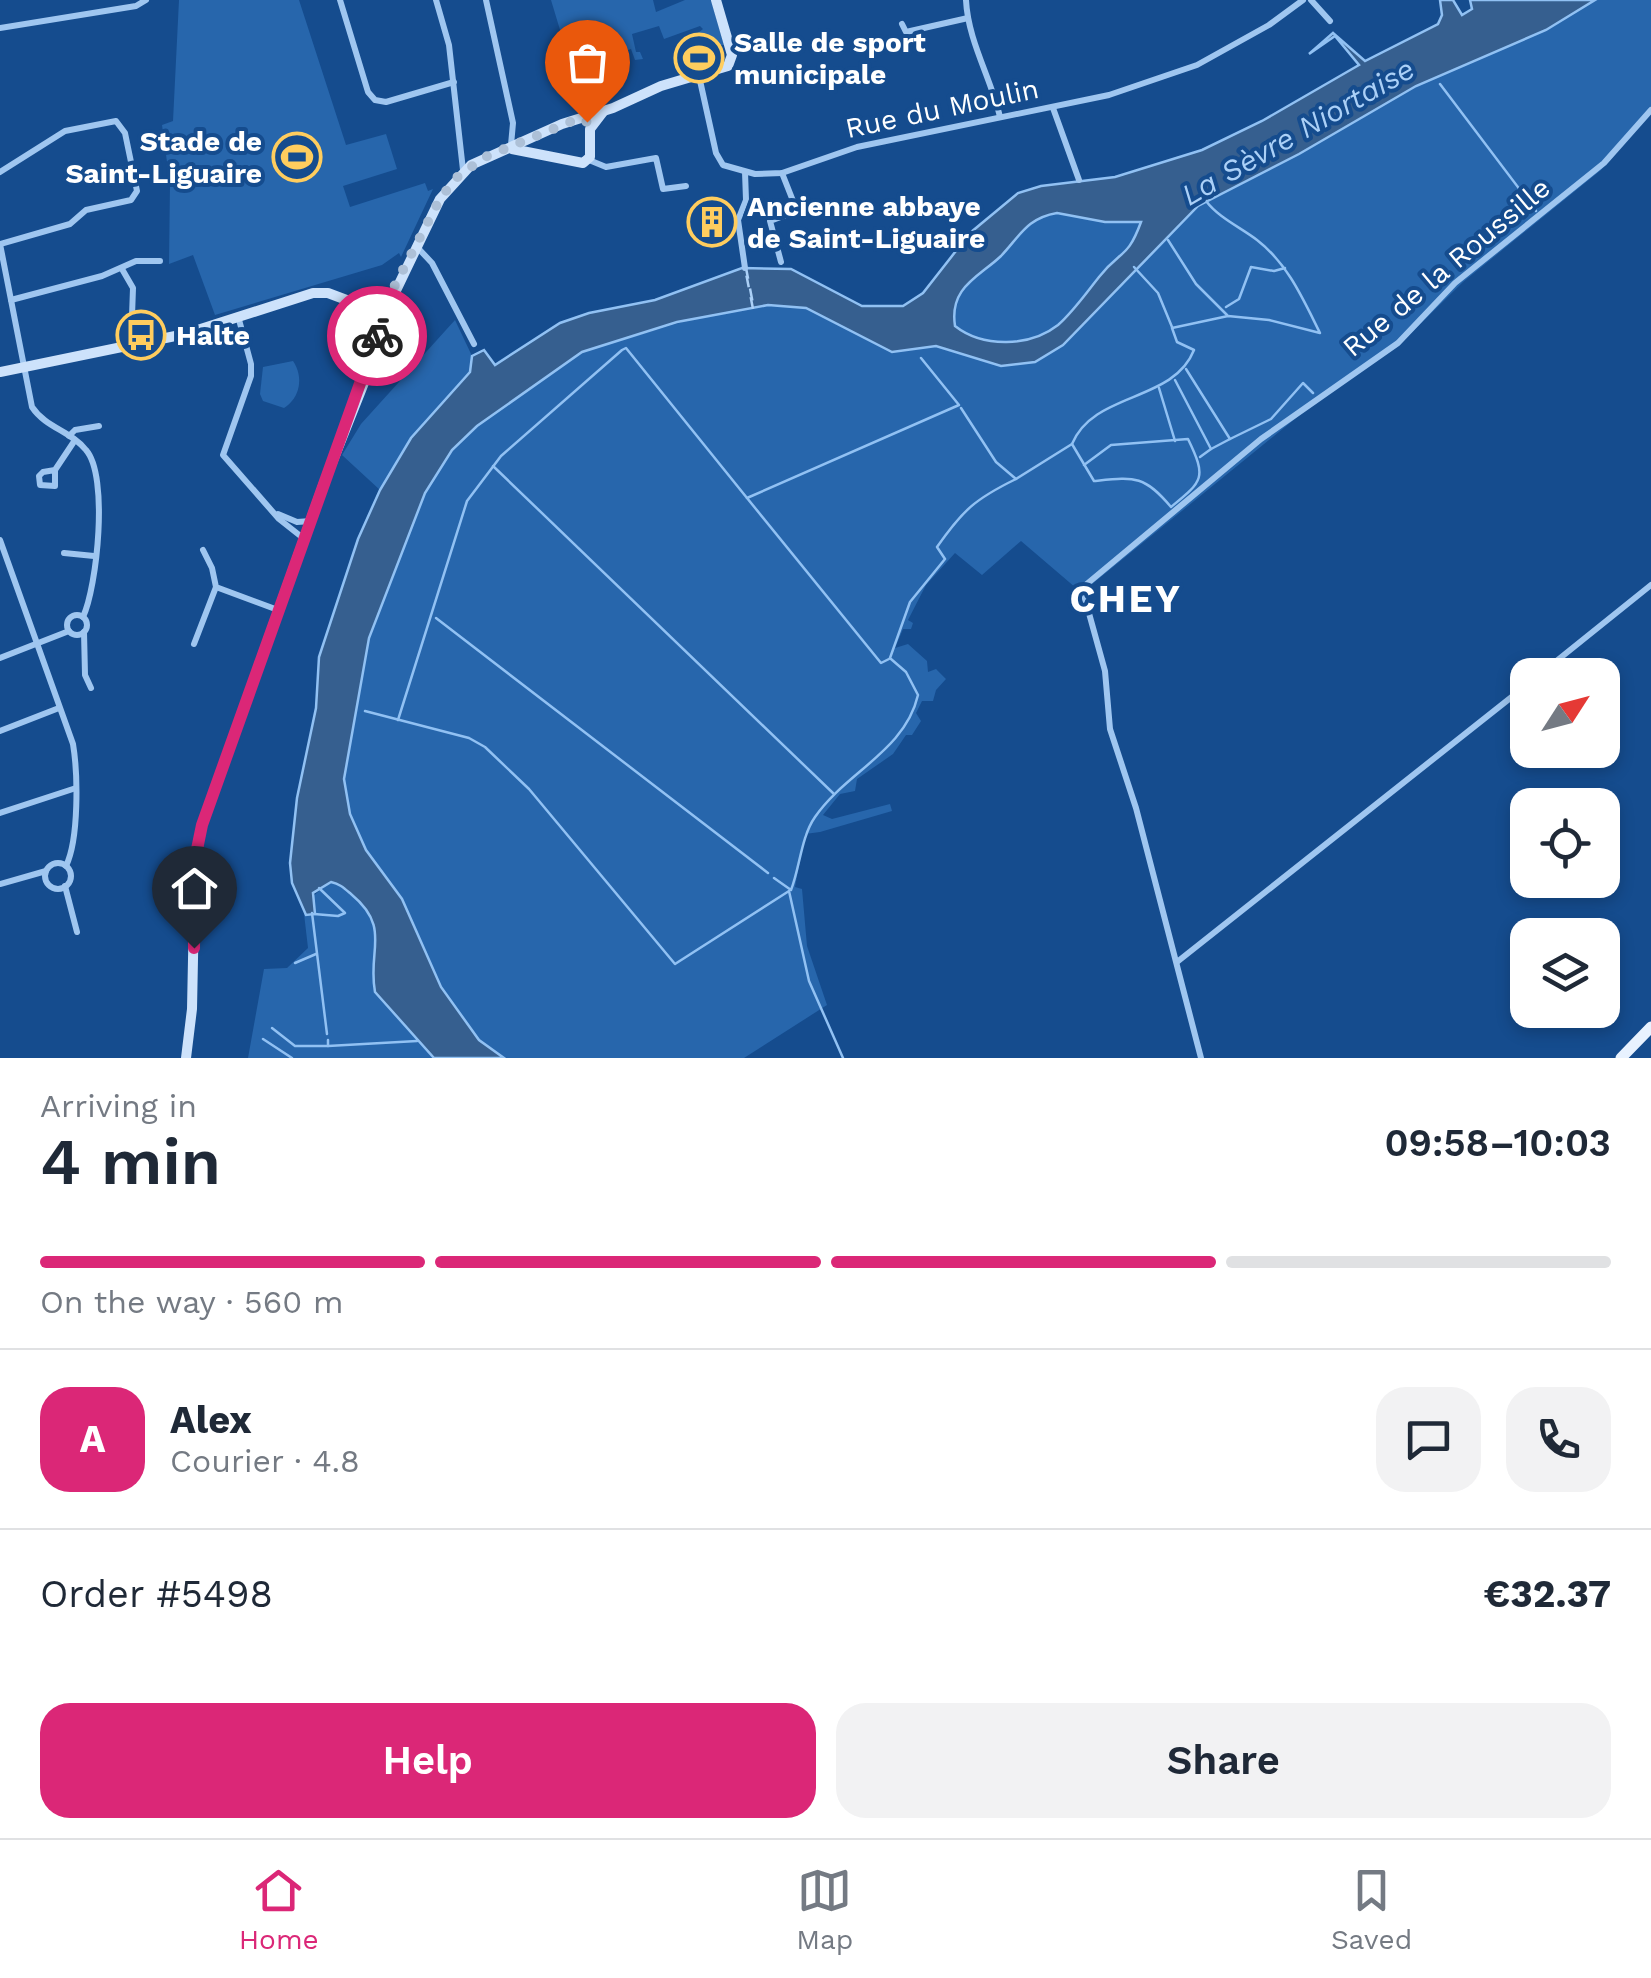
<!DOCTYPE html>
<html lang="en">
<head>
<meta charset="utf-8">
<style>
  :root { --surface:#fff; --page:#f2f2f3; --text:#1f2937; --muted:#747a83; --line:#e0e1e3; --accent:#db2777 }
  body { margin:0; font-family:"Work Sans",sans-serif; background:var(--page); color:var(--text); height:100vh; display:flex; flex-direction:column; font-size:38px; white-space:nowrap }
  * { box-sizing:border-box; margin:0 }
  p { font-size:32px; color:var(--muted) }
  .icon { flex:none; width:55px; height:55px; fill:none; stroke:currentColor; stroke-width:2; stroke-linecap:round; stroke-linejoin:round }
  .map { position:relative; height:1058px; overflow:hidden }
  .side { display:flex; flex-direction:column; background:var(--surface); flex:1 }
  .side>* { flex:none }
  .needle { width:65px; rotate:54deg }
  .fabs { position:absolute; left:1510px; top:658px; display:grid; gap:20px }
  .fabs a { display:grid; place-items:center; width:110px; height:110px; border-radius:20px; background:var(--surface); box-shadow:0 5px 15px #0003; font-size:50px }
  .pin { position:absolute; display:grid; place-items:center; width:85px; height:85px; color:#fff; margin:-102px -42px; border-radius:50% 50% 50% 0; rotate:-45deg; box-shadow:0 0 10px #0007 }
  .pin .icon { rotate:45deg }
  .courier { position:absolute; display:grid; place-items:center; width:100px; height:100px; margin:-50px; border:8px solid #db2777; border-radius:50%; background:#fff; color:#222; box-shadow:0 2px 12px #0007 }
  .head em { font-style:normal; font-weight:600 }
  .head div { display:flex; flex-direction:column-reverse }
  .head { display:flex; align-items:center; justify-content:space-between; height:170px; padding:0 40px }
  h1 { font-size:65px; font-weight:600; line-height:75px }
  .bar { display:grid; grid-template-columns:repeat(4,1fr); gap:15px 10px; align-content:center; height:120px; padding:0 40px }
  .bar i { height:12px; border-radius:8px; background:var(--line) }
  .bar .current { background:var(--accent) }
  .bar p { grid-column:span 4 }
  .line { display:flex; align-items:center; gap:25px; padding:0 40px; border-top:2px solid var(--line) }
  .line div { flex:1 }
  .round { display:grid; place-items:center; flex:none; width:105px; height:105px; border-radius:30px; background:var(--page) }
  .action { display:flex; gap:20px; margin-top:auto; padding:20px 40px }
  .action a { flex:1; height:115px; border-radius:30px; background:var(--accent); color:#fff; font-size:40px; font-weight:600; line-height:115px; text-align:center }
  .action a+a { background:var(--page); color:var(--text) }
  .tab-bar { display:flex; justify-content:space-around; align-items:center; height:140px; border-top:2px solid var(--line); background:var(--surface); font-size:28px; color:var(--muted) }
  .tab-bar a { display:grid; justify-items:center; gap:5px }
  .tab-bar .current { color:var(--accent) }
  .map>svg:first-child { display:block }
  .green { fill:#2766ac }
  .water { fill:#365f8f; stroke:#91c1f3; stroke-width:2.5; fill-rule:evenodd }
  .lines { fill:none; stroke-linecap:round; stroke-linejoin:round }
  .stream { stroke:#91c1f3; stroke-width:2.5 }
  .ferry { stroke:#abd0f7; stroke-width:2.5; stroke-dasharray:12 10; stroke-linecap:butt }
  .street { stroke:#9fc6f0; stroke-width:6 }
  .secondary { stroke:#cde2fb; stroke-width:10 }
  .primary { stroke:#e8f2ff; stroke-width:11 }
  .done { stroke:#adc0d7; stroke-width:10; stroke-dasharray:0 18 }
  .route { stroke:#db2777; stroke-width:12 }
  .labels { text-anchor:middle; stroke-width:8; stroke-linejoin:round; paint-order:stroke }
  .poi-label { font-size:28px; font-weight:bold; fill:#fff; stroke:#154c8e; text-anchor:start }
  .street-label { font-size:28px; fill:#fff; stroke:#154c8e }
  .water-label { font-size:30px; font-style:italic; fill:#abd0f7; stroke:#154c8e }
  .district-label { font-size:38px; font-weight:bold; letter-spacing:2.5px; fill:#fff; stroke:#154c8e }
</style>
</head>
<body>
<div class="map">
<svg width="1651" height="1058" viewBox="0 0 1651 1058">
  <rect width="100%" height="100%" fill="#154c8e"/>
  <g class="green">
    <polygon points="179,0 299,0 346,145 386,134 397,169 343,186 350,207 425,183 428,191 433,189 401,257 399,253 382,265 215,315 193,255 169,264 170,184 162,125 173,121"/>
    <polygon points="551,0 653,0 656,12 685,0 711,0 724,45 689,46 689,40 703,29 700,26 664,39 659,26 632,34 636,52 640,52 643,59 635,60 631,49 600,60 588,77 576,83"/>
    <path d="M 1565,0 L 1651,0 L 1651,113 L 1601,170 L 1463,282 L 1397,347 L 1317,401 L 1086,589 L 1076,588 L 1021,541 L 982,575 L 955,553 L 926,585 L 908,620 L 913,623 L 911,629 L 903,629 L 895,648 L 908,644 L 927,661 L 928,672 L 936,669 L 946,679 L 936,690 L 933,701 L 922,701 L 916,713 L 921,721 L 912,735 L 906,735 L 893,754 L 857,779 L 855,791 L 840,794 L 823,815 L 832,819 L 890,804 L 892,811 L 820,832 L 805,834 L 795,887 L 802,889 L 807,946 L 827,1005 L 744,1058 L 248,1058 L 264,969 L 287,968 L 308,948 L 303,905 L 366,850 L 350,814 L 344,779 L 369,638 L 425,493 L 452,450 L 503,404 L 582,352 L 779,293 L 892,352 L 953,318 C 960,280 975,279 999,257 C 1009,248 1014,234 1024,226 C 1051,202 1078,221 1108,222 C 1118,223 1129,220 1140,220 Z"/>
    <polygon points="455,320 472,356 470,371 411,438 380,490 342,455 361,424"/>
    <path d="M 293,361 C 304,377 300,398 284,408 L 263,401 L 260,394 L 263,367 Z"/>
  </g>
  <path class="water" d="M 1440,0 L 1453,0 L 1462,15 L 1472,9 L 1470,0 L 1595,0 L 1546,30 L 1416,86 L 1299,154 L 1198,206 L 1063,345 L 1035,362 L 1001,366 L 936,346 L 892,352 L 806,308 L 768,305 L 677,322 L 582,352 L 477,426 L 452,450 L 425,493 L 369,638 L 344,779 L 350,814 L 366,850 L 402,899 L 441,987 L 479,1040 L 504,1058 L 434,1058 L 375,992 C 367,950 392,928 351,894 C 344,888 340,884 331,882 L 313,893 L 315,914 L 306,915 L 292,883 L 290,863 L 297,798 L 316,708 L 319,657 L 358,539 L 380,490 L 411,438 L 470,372 L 472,356 L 484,350 L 495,365 L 560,323 L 589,313 L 655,300 L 742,268 L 791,269 L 862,306 L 903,306 L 923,293 L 970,233 L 1018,193 L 1041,186 L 1115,177 L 1202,150 L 1262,121 L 1359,65 L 1335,36 L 1309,54 L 1333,33 L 1365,61 L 1438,24 L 1442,15 ZM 1057,213 L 1105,222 L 1141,222 C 1127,260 1121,249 1099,277 C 1087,292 1073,312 1058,325 C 1030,347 983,348 955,326 C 949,287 979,277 1001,256 C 1020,236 1027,218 1057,213 Z"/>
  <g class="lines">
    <g class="stream">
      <polyline points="1440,84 1536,211"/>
      <polyline points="1168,240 1196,284 1227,315"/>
      <polyline points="1134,267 1158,293 1172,327"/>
      <polyline points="1226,307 1239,299 1251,267 1274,271 1285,268"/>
      <polyline points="1186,369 1230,439 1211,449"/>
      <polyline points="1175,380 1211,449 1200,457"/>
      <polyline points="1159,388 1175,441"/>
      <polyline points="1230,439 1271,419 1303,383 1313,393"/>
      <path d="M 1072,444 C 1094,391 1173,403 1194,350 L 1177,342 L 1172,328 L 1228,316 L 1269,320 L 1320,333 C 1303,299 1288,264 1257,240 C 1240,227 1219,218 1206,201"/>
      <polyline points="493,466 834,794"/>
      <path d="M 1016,479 L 1072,444 L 1094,481 C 1135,477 1144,475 1171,507 C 1203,481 1207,478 1188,439 L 1111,445 L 1084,465"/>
      <polyline points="747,498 881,663 889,659"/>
      <polyline points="436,618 768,873"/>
      <path d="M 890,658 L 910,602 L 945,559 L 937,547 C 963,510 975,499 1016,479 L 996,462 L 961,408"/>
      <polyline points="365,711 469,738 485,747 529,789 675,964 789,891 809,981 843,1058"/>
      <polyline points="398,720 467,501 501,456 622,350 626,348 747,498 959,405 921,358"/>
      <path d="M 774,878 L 791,890 C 800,867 801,837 815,817 C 846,772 905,751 918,695 L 906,672 L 891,659"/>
      <polyline points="312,913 327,1034"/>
      <polyline points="314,914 338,916 345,913 319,888"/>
      <polyline points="295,963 316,954"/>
      <polyline points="272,1028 295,1046 328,1046 328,1040"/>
      <polyline points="263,1039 292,1058"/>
      <polyline points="328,1046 417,1041"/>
    </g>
    <polygon class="ferry" points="745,268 746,268 754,309 753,309"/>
    <g class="street">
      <polyline points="340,0 368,92 375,100 386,102 454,82"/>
      <polyline points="436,0 449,45 463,170"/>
      <polyline points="486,0 513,123 511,145"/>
      <path d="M 966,0 C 968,41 991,78 1000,117"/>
      <polyline points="1311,0 1330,21"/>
      <polyline points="902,24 906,32 968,18"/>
      <polyline points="0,28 136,6 146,0"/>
      <polyline points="699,76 716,153 723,165 755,174 782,173 857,147 1109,95 1197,65 1269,25 1303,0"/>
      <polyline points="1053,108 1079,180"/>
      <polyline points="589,160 606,167 656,158 663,189 686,186"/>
      <polyline points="0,172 65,131 116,121 125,133 137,191 131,200 86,210 70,224 0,244"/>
      <polyline points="745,172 746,200 738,220 745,268"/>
      <path d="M 0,244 L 32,407 C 46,428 71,431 86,450 C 109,476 97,587 83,617"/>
      <polyline points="417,247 432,263 474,344"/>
      <polyline points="781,262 770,221 797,211 782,173"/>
      <polyline points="122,269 133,288 131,344"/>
      <polyline points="11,300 102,276 136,261 160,261"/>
      <polyline points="238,316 251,364 251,376 223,455 279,519 303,538"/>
      <polyline points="69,436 75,430 99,426"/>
      <polyline points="55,470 55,486 40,485 39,476 43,472 55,470 75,440"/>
      <polyline points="278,514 297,522 311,521"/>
      <path d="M 0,540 L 73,744 C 78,774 79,839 66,866"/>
      <polyline points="203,550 212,568 216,587 278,610"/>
      <polyline points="64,553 94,556"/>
      <circle cx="77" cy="625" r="10"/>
      <polyline points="84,632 85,675 91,688"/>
      <polyline points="194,644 216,587"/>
      <polyline points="0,658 69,631"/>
      <polyline points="1539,675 1651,585"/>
      <polyline points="0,731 59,708"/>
      <polyline points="0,813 76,788"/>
      <circle cx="58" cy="876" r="13"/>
      <polyline points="0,884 46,871"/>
      <polyline points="65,886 77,932"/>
      <polyline points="1177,962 1528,684"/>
      <polyline points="1201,1058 1136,808 1110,729 1105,671 1082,588 1261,439 1398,343 1455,283 1604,163 1651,110"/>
    </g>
    <g class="secondary">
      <polyline points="512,149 583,163 590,157 590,129 603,112"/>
      <polyline points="389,305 398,305 405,311 404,323 397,329 383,324 382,310 389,305 440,199 471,165 562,124 613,108 661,86 728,66 732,55 716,0"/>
      <polyline points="0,372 185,334 313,293 328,293 381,313"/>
      <polyline points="186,1058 192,1009 195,859 202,825 324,483 380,343 391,329"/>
    </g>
    <polyline class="primary" points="1621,1058 1651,1027"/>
  </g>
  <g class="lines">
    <polyline class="done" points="377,336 382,310 440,199 456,178 485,157 580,118 587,122"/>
    <polyline class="route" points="194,948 195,859 202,825 377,336"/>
  </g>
  <defs>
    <g id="stadium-ring" transform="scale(2.5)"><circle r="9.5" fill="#154c8e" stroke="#ffcd5e" stroke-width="1.5"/><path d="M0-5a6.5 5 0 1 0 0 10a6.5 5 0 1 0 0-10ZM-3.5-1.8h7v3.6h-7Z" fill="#ffcd5e"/></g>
    <g id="building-ring" transform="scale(2.5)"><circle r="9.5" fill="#154c8e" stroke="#ffcd5e" stroke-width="1.5"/><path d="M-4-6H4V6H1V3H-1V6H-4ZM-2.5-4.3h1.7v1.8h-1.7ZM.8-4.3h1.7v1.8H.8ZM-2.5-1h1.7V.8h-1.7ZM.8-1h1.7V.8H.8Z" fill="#ffcd5e"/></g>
    <g id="bus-ring" transform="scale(2.5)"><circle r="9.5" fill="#154c8e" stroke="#ffcd5e" stroke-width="1.5"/><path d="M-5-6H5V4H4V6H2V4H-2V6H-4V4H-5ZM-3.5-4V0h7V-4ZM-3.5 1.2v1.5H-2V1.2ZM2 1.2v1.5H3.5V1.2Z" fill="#ffcd5e"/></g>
  </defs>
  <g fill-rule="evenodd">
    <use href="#stadium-ring" x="699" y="58"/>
    <use href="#stadium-ring" x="297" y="157"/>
    <use href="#building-ring" x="712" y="222"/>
    <use href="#bus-ring" x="141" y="335"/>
  </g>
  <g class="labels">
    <g class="poi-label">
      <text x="734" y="52">Salle de sport<tspan x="734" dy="32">municipale</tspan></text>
      <text x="262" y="151" text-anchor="end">Stade de<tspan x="262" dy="32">Saint-Liguaire</tspan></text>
      <text x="747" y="216">Ancienne abbaye<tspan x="747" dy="32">de Saint-Liguaire</tspan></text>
      <text x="176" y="345">Halte</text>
    </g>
    <g class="street-label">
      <text transform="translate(942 108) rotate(-12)" y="10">Rue du Moulin</text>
      <text transform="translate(1446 267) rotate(-40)" y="10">Rue de la Roussille</text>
    </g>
    <g class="water-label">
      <text transform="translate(1298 132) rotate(-30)" y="10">La Sèvre Niortaise</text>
    </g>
    <g class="district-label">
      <text x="1126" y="612">CHEY</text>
    </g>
  </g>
</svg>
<div class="fabs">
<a><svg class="needle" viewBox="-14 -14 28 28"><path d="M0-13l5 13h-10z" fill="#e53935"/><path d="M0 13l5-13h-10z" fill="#747a83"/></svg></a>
<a><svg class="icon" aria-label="locate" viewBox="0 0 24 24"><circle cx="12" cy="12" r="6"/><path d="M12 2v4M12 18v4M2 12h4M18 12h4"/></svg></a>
<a><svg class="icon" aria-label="layers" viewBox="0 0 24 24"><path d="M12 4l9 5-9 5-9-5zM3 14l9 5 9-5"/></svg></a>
</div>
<div class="pin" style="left:587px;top:122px;background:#ea580c"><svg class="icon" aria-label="bag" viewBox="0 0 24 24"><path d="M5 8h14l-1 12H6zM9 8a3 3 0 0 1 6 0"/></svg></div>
<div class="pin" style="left:194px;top:948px;background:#1f2937"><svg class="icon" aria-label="home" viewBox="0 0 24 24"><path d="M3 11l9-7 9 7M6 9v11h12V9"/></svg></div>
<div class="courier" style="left:377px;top:336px"><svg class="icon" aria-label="bike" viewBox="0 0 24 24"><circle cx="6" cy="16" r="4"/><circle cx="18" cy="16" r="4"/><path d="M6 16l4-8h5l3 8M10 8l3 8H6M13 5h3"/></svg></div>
</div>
<section class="side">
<div class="head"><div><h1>4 min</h1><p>Arriving in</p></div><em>09:58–10:03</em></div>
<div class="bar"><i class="current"></i><i class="current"></i><i class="current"></i><i></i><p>On the way · 560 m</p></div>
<div class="line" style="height:180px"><b class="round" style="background:var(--accent);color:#fff">A</b><div><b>Alex</b><p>Courier · 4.8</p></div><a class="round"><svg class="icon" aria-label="chat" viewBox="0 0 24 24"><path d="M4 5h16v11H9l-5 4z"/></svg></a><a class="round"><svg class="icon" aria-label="phone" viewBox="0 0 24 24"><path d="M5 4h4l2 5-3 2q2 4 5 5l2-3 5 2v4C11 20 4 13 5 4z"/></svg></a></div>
<div class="line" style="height:130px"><div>Order #5498</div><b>€32.37</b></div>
<div class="action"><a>Help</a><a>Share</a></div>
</section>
<nav class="tab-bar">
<a class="current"><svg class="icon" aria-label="home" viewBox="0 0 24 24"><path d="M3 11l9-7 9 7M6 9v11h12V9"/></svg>Home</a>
<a><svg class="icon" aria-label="map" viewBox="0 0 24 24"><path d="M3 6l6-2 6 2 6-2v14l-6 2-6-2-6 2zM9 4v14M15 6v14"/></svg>Map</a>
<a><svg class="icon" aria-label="saved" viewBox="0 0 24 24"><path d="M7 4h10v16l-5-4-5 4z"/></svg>Saved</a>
</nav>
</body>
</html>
